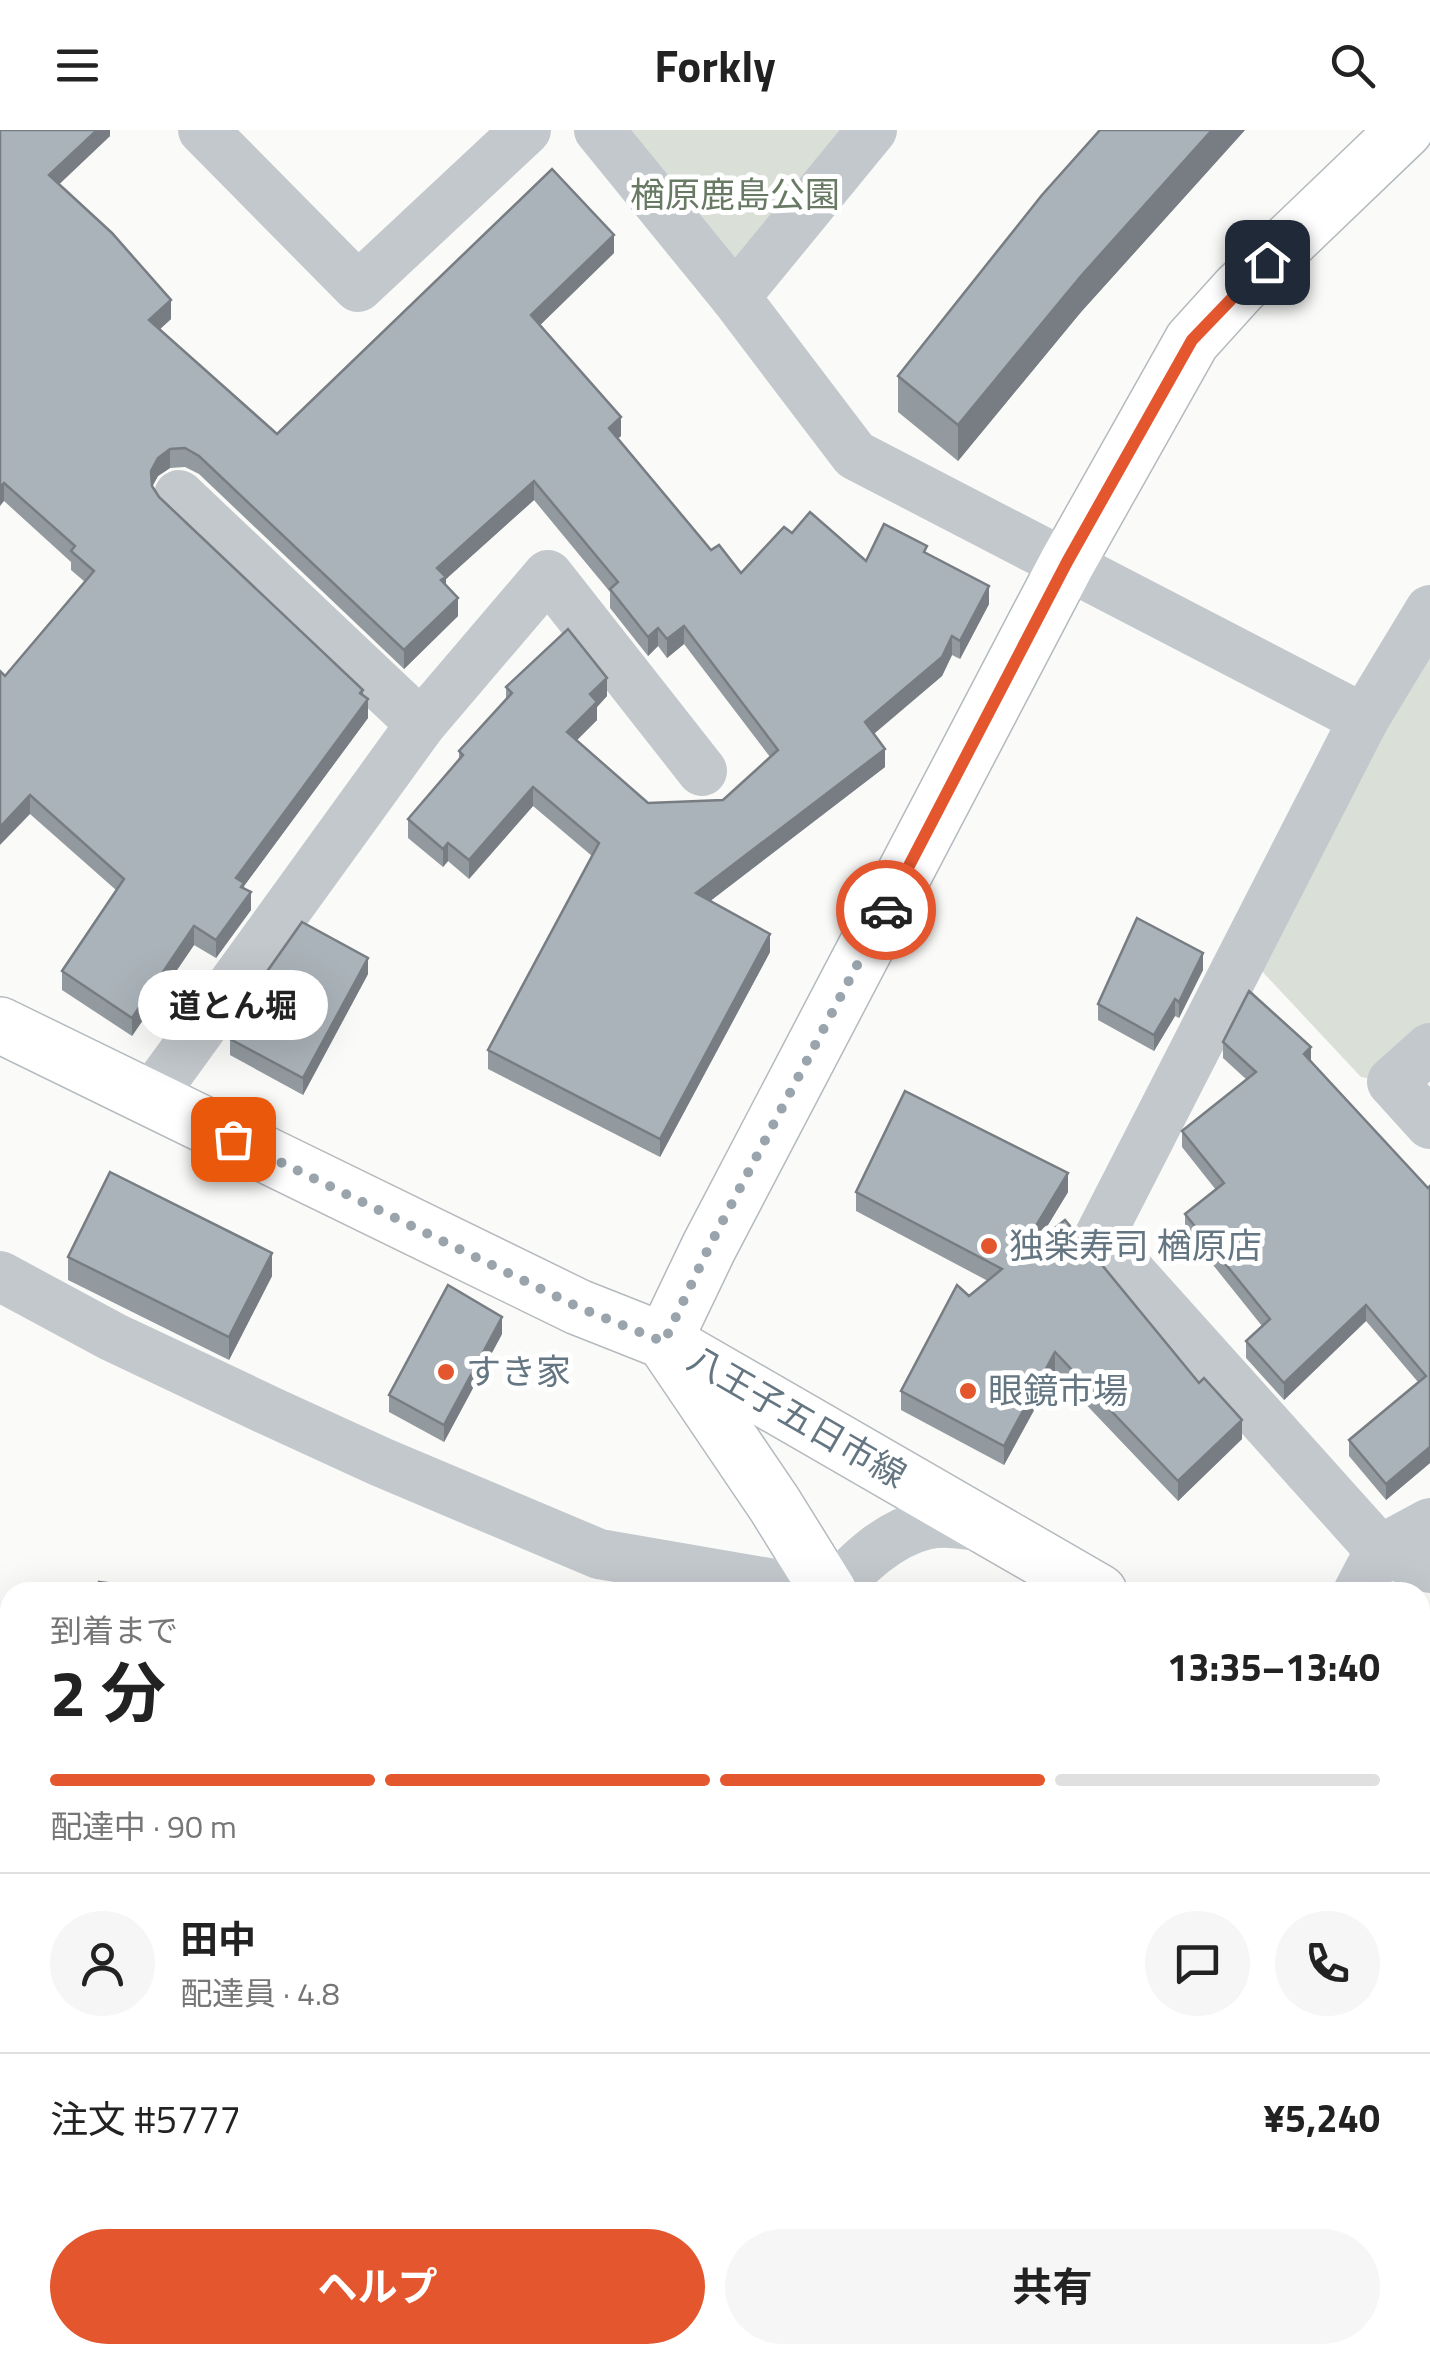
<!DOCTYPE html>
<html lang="ja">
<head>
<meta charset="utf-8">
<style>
  :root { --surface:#fff; --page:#f6f6f6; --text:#222; --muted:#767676; --line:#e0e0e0; --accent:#e4572e }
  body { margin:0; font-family:"Titillium Web","Noto Sans JP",sans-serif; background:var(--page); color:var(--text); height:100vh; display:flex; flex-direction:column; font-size:38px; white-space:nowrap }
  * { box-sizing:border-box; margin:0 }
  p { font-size:32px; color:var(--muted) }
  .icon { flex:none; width:55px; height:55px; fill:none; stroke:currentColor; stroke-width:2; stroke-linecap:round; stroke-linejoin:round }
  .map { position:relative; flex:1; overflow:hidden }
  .side { position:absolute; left:0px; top:1452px; width:1430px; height:782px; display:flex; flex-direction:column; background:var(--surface); border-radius:30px 30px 0 0; box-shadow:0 10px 40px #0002 }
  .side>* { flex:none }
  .pin { position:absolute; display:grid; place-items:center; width:85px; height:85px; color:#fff; margin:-42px; border-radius:20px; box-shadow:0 5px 15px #0006 }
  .courier { position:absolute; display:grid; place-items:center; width:100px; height:100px; margin:-50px; border:8px solid #e4572e; border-radius:50%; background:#fff; color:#222; box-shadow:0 2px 12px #0007 }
  .bubble { position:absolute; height:70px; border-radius:35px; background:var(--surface); box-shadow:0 10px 40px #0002; font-size:32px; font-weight:700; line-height:70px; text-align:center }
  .head em { font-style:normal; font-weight:700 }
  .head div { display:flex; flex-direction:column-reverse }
  .head { display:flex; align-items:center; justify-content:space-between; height:170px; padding:0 50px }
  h1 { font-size:65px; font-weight:700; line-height:75px }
  .bar { display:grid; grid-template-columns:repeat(4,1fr); gap:15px 10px; align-content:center; height:120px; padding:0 50px }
  .bar i { height:12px; border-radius:8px; background:var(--line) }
  .bar .selected { background:var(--accent) }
  .bar p { grid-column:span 4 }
  .line { display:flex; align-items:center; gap:25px; padding:0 50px; border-top:2px solid var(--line) }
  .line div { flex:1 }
  .round { display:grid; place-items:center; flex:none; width:105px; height:105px; border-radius:52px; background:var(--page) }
  .cta { display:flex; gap:20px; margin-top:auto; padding:20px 50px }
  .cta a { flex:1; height:115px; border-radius:60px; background:var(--accent); color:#fff; font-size:40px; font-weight:700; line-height:115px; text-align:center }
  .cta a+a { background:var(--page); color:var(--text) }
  header { display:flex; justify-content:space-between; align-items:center; height:130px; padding:0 50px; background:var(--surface); font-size:45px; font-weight:700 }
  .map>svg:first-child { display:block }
  .green { fill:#dadfd7 }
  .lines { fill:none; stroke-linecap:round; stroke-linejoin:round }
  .secondary-casing { stroke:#b3babf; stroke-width:58 }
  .primary-casing { stroke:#b5babe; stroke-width:58 }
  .street { stroke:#c3c8cc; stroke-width:50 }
  .secondary { stroke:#fff; stroke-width:55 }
  .primary { stroke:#fff; stroke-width:55 }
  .wall { fill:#929a9f }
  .shaded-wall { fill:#777d82 }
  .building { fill:#aab3b9; stroke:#777d82; stroke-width:2.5 }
  .done { stroke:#99a4ac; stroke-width:10; stroke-dasharray:0 18 }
  .route { stroke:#e4572e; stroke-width:12 }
  .poi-dot { fill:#e4572e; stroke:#fff; stroke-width:4 }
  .labels { text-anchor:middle; stroke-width:10; stroke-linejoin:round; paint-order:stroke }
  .park-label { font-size:35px; fill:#687a64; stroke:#fff }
  .poi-label { font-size:35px; fill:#657683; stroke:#fff; text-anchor:start }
  .street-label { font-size:35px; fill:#657683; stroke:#fff }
</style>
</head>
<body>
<header><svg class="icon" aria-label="menu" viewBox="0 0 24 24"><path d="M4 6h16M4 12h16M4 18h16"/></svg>Forkly<svg class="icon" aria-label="search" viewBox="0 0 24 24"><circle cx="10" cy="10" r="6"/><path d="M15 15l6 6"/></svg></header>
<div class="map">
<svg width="1430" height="2234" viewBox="0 0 1430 2234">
  <rect width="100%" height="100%" fill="#fafaf8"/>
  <g class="green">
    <polygon points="599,0 872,0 735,167"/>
    <polygon points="1430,480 1430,918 1392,952 1361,947 1244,822"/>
  </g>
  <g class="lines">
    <g class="secondary-casing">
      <g id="secondary">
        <polyline points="829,1462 775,1375 664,1211 709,1117 1067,433 1192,211 1239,159 1405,0"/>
        <polyline points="1420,2142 1430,2152"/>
      </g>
    </g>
    <g class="primary-casing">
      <g id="primary">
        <polyline points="0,895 578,1177 664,1211 1099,1462"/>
        <polyline points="1420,1648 1430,1653"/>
      </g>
    </g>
    <g class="street">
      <polyline points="203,0 358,157 526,0"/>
      <polyline points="599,0 735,167 855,325 1364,589"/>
      <polyline points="735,167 872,0"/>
      <polyline points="179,365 421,594"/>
      <polyline points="1430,480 1364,589 1099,1107 1380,1420 1430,1438"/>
      <polyline points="1430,918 1392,952 1430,994"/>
      <polyline points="149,970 421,594 548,445 702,641"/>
      <polyline points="0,1146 113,1207 274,1283 381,1332 599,1424 821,1462"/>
      <path d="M 831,1462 C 857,1435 887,1404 925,1395 C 945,1390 968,1395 988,1397"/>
      <polyline points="1358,1462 1380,1420 1430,1393"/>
      <polyline points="0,1638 10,1652"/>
      <polyline points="307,2225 310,2234"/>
      <polyline points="203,2234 214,2225"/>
    </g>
    <use href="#secondary" class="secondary"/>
    <use href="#primary" class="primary"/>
  </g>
  <g class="wall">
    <polygon points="0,0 110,0 110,6 59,54 171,189 159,200 277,304 614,123 540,195 621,306 618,308 711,420 741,443 792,403 866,431 927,424 989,474 960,529 952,525 942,546 874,604 885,637 710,771 770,822 660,1027 488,939 488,920 592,726 533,676 469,749 448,731 443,737 408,708 408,689 459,629 459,621 506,569 506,557 607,566 597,577 597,590 577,610 648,673 723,670 770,627 684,514 667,528 658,516 648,526 610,478 610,462 534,370 446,449 446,454 458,486 404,539 199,344 185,337 170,338 158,346 152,356 159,367 363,566 368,588 244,756 251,780 216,828 194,815 132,906 62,860 62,841 116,760 30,684 5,546 85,452 71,440 71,432 4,371"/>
    <polygon points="1100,0 1245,0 1081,182 958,331 898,282 898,246"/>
    <polygon points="1203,840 1179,888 1175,886 1154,921 1098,890 1098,874"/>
    <polygon points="368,844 303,965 230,925 230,909"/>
    <polygon points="1223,912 1311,932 1428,1058 1430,1056 1430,1333 1386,1370 1349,1326 1349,1310 1418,1252 1366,1191 1284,1270 1246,1228 1246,1211 1262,1196 1185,1100 1185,1084 1216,1060 1182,1017 1182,1001 1247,950 1223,928"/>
    <polygon points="856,1062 1068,1062 1038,1111 1242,1309 1178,1371 1055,1242 1004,1335 901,1280 901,1261 988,1151 856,1081"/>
    <polygon points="68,1127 272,1146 229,1230 68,1150"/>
    <polygon points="502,1204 444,1312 389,1282 389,1265"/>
    <polygon points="1420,1491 1430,1496 1430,1589 1423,1601 1420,1600"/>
    <polygon points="1430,1838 1430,1977 1420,1968 1420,1848"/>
    <polygon points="10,1897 10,1964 0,1952 0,1906"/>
    <polygon points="10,2225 176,2225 175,2234 0,2234"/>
  </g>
  <g class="shaded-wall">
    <polygon points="97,0 110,0 110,6 49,64 49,45"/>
    <polygon points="1212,0 1245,0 1081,182 958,331 958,295 1081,146"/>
    <polygon points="614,105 614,123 531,204 531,185"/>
    <polygon points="171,170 171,189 149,209 149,190"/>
    <polygon points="621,287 621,306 609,316 609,298"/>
    <polygon points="170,319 170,338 158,346 151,359 151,341 158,328"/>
    <polygon points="534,351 534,370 446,449 446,466 437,438"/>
    <polygon points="4,353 4,371 0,376 0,357"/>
    <polygon points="989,456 989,474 960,529 960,511"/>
    <polygon points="458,468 458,486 404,539 404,520"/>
    <polygon points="684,496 684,514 667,528 667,509"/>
    <polygon points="658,498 658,516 648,526 648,507"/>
    <polygon points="952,506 952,525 942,546 865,611 865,592"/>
    <polygon points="607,548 607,566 597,577 597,590 567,620 567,602 590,564"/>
    <polygon points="363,560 363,576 368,569 368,588 244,756 244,771 251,762 251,780 216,828 216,810 236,748"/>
    <polygon points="885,619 885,637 696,782 696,763"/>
    <polygon points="533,657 533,676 469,749 469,730"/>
    <polygon points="30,665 30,684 0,715 0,697"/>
    <polygon points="448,713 448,731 443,737 443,719"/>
    <polygon points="194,796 194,815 132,906 132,888"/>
    <polygon points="770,804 770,822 660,1027 660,1009"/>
    <polygon points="1203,823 1203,840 1179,888 1179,872"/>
    <polygon points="368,828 368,844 303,965 303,948"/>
    <polygon points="1175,869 1175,886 1154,921 1154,905"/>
    <polygon points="1311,917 1311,933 1304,924"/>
    <polygon points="1068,1043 1068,1062 1016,1148 1016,1129"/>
    <polygon points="272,1123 272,1146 229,1230 229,1207"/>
    <polygon points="1366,1175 1366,1191 1284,1270 1284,1253"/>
    <polygon points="502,1187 502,1204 444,1312 444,1295"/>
    <polygon points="1055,1222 1055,1242 1004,1335 1004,1316"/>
    <polygon points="1242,1290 1242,1309 1178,1371 1178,1351"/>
    <polygon points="1430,1317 1430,1333 1386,1370 1386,1354"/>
    <polygon points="1429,1572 1429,1589 1423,1601 1423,1585"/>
    <polygon points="110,2225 117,2225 117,2234 99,2234"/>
    <polygon points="145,2225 176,2225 175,2234 134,2234"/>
  </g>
  <g class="building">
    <polygon points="0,0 97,0 49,45 112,103 171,170 149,190 277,304 552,39 614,105 531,185 621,287 609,298 711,420 719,415 741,443 784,397 792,403 810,382 866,431 884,394 927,416 924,422 989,456 960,511 952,506 942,527 865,592 885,619 696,763 770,804 660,1009 488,920 599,713 533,657 469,730 448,713 443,719 408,689 463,625 459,621 512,563 506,557 568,499 607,548 590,564 597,572 567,602 648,673 723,670 778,620 684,496 667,509 658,498 648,507 610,459 618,452 534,351 437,438 446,447 441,450 458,468 404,520 199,326 185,318 170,319 158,328 151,341 152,356 159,367 363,560 360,563 368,569 236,748 244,753 241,757 251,762 216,810 194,796 132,888 62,841 124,749 30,665 0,697 0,541 5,546 94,441 71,421 75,416 4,353 0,357"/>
    <polygon points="1100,0 1212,0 1081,146 958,295 898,246 1042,65"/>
    <polygon points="1137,788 1203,823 1179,872 1175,869 1154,905 1098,874"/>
    <polygon points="302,792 368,828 303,948 230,909 266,843"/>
    <polygon points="1249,861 1311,917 1304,924 1428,1058 1430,1056 1430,1317 1386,1354 1349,1310 1426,1246 1366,1175 1284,1253 1246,1211 1270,1189 1185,1084 1224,1053 1182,1001 1256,942 1223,912"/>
    <polygon points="905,961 1068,1043 1016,1129 1065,1090 1199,1253 1204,1248 1242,1290 1178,1351 1055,1222 1004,1316 901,1261 957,1155 969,1166 1002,1139 856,1062"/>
    <polygon points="110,1042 272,1123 229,1207 68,1127"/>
    <polygon points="448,1155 502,1187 444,1295 389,1265"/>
    <polygon points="99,1452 178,1462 97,1462"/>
    <polygon points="958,1455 972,1462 915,1462"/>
    <polygon points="1420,1491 1430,1496 1430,1572 1423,1585 1420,1583"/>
    <polygon points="1430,1838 1430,1958 1420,1948 1420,1848"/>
    <polygon points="10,1897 10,1927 0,1916 0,1906"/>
    <polygon points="0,2165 10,2177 10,2225 110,2225 99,2234 0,2234"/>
    <polygon points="122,2225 145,2225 134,2234 129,2234"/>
  </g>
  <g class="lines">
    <polyline class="done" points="233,1009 578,1177 664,1212 709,1117 886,780"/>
    <polyline class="route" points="886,780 1067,432 1192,210 1267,132"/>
  </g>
  <g class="poi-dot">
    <circle cx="989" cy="1116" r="10"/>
    <circle cx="446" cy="1242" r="10"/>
    <circle cx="968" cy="1261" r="10"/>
  </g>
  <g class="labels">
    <g class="park-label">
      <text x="735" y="77">楢原鹿島公園</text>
    </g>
    <g class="poi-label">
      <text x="1009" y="1128">独楽寿司 楢原店</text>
      <text x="466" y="1254">すき家</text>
      <text x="988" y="1273">眼鏡市場</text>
    </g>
    <g class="street-label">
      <text transform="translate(797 1287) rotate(30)" y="12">八王子五日市線</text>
    </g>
  </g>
</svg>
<div class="pin" style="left:233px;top:1009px;background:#ea580c"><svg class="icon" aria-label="bag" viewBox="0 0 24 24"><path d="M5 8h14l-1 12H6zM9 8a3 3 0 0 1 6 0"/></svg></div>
<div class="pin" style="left:1267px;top:132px;background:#1f2937"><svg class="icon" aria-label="home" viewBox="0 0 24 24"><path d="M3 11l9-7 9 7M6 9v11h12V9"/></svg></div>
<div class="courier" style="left:886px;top:780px"><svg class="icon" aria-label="car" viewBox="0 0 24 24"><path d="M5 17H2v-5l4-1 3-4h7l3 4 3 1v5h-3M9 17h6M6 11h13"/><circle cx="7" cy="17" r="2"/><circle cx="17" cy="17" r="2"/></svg></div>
<div class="bubble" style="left:138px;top:840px;width:190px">道とん堀</div>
<section class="side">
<div class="head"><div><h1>2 分</h1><p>到着まで</p></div><em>13:35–13:40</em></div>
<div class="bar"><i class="selected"></i><i class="selected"></i><i class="selected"></i><i></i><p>配達中 · 90 m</p></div>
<div class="line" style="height:180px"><a class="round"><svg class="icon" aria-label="person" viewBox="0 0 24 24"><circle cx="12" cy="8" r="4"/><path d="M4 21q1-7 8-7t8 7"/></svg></a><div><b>田中</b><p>配達員 · 4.8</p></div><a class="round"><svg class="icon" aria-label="chat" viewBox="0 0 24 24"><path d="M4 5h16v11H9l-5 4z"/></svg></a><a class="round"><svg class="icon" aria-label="phone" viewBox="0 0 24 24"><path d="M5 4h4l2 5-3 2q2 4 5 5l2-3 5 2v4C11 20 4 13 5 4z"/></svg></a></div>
<div class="line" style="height:130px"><div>注文 #5777</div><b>¥5,240</b></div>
<div class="cta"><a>ヘルプ</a><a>共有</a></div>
</section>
</div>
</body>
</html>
